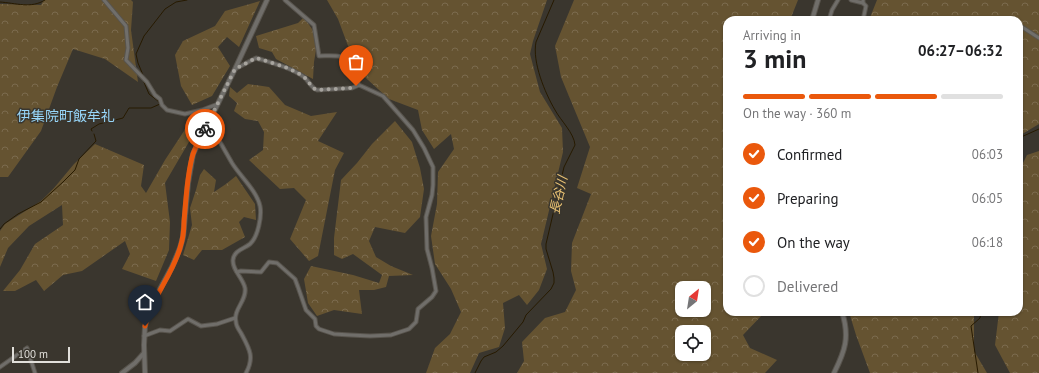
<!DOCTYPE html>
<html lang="en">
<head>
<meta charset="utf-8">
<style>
  :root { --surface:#fff; --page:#f6f6f6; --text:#202124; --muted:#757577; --line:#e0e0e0; --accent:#ea580c }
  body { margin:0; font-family:"PT Sans","Noto Sans JP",sans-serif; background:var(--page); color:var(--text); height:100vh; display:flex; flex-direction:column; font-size:15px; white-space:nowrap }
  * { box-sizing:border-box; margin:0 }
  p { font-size:13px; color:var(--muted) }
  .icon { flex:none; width:22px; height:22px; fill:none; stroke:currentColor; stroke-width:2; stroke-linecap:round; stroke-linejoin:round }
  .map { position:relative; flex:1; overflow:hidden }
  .side { position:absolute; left:723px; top:16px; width:300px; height:300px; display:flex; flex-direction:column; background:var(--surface); border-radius:12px; box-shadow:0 1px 3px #0004 }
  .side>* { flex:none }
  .needle { width:26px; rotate:30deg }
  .controls { position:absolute; left:675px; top:281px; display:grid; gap:8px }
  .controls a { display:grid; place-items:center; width:36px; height:36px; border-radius:8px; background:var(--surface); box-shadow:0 1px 3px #0004; font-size:20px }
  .scale { position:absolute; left:12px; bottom:10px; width:58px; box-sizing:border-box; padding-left:4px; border:2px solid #e1dfda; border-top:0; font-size:11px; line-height:14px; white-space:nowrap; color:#e1dfda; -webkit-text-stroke:3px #3a362e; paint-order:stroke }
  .pin { position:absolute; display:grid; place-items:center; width:34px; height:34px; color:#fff; margin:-41px -17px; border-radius:50% 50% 50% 0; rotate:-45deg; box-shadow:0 0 4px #0007 }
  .pin .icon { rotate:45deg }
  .courier { position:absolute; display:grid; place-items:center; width:40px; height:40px; margin:-20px; border:3px solid #ea580c; border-radius:50%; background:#fff; color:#222; box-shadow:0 1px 5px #0007 }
  .summary em { font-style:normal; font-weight:700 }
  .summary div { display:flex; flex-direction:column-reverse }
  .summary { display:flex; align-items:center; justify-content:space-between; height:68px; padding:0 20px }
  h1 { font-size:26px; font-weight:700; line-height:30px }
  .bar { display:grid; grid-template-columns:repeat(4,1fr); gap:6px 4px; align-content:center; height:48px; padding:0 20px }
  .bar i { height:5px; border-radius:3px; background:var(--line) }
  .bar .on { background:var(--accent) }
  .bar p { grid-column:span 4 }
  ol { padding:0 20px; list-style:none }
  li { display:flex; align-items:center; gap:12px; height:44px }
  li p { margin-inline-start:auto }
  li .icon { padding:4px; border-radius:50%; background:var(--accent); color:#fff; stroke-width:4 }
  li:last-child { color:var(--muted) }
  li i { width:22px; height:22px; border:2px solid var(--line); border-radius:50% }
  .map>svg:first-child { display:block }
  .forest { fill:url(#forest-crowns); fill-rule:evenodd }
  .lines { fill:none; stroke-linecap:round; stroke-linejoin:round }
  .stream { stroke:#271a00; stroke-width:1 }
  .minor-casing { stroke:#58544d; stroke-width:5 }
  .tertiary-casing { stroke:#58544d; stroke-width:6 }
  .minor { stroke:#706e6a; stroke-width:3 }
  .tertiary { stroke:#706e6a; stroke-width:4 }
  .done { stroke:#a7a49e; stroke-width:4; stroke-dasharray:0 7.2 }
  .route { stroke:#ea580c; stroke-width:5 }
  .labels { text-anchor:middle; stroke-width:3; stroke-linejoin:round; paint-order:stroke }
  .water-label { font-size:13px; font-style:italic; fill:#ecc474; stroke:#3a362e }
  .quarter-label { font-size:14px; fill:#97d6f9; stroke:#3a362e }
</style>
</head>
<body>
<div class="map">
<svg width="1039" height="373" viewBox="0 0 1039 373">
  <defs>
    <pattern id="forest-crowns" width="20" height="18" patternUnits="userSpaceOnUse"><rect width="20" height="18" fill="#655331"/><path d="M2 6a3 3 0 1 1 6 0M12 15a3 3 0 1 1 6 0" fill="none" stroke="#7b6b4e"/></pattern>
  </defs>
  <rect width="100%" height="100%" fill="#3a362e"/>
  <g class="forest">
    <polygon points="44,0 131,0 133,2 131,30 138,82 105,59 73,49 57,87 41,131 8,177 0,177 0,4 41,5"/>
    <polygon points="327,0 547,0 533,41 530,54 540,92 562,128 563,152 541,244 547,269 539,290 527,305 519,295 503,303 505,328 499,347 479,353 470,373 426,373 435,348 450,334 461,312 451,289 435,264 431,236 437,204 438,172 454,149 451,134 434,149 422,130 418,110 389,99 357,70 338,19"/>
    <path d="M 574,0 L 798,0 L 790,20 L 727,20 L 727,312 L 765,312 L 743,335 L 750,348 L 777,360 L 765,373 L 517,373 L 524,361 L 522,342 L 545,318 L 565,312 L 576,290 L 571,271 L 572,243 L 591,194 L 577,188 L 590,147 L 561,77 L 555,46 ZM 682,288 L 704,288 L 704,310 L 682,310 ZM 682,332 L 704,332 L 704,354 L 682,354 Z"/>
    <polygon points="877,0 1039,0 1039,124 1019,136 1019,20 869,20"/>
    <polygon points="260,1 239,47 227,37 218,47 230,66 212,96 192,105 181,86 175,55 183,41 215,26 225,11"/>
    <polygon points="304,17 318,38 314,62 313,79 276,59 272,52 259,48 256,36 298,23"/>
    <polygon points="248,84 269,87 285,105 311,116 337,112 318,141 344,153 335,170 318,256 309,261 290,239 306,200 294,188 280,189 249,160 263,150 264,132 258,121 245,119 234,111 237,103 229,96 230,87 237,93"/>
    <polygon points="207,111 165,183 170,222 169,250 156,281 122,269 130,254 125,241 82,271 63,275 44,291 36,280 15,291 3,291 20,270 35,244 63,225 62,205 29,226 8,248 0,267 0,231 5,224 41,201 54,188 74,164 95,144 144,165 141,186 146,193 165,160 184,131 191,114"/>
    <polygon points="395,121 412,142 420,168 424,189 420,217 405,233 375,227 369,241 376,257 391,266 413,275 389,276 386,287 374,290 359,290 362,314 334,310 317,316 308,303 304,279 311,266 353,275 379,283 382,275 353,254 342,259 334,255 334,238 341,180 357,163 372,144"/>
    <polygon points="1039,151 1039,373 1010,373 995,345 999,312 1019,312 1019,171 1027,155"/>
    <polygon points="204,169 216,180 214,192 226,184 236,176 255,204 256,220 244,217 239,222 245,237 222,250 202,250 194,260 183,255 192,225 190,208 196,190 200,175"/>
    <polygon points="849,312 974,312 974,351 987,373 870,373 856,335"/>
  </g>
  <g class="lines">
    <g class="stream">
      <path d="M 0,2 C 16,3 31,9 45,0"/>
      <polyline points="143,75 138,63 136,54 144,36 165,9 176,2 187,0"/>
      <polyline points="92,131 91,129 99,124 123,118 129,108 151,108 160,104 158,101 149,94 143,80"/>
      <polyline points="1019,138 1039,129"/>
      <polyline points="0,229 4,224 18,214 41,202 63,182 75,170 79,159 96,141 94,134"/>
      <path d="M 475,373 L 481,361 L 484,357 L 496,352 L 503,346 L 523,322 L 526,315 L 551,289 L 554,283 L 554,278 L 553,272 L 546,249 L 546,244 L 564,167 L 575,145 C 574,133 561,121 555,110 C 545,93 532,62 536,42 L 554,0"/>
      <polyline points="978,373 971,326 980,318 981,312"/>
    </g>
    <g class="minor-casing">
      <g id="minor">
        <polyline points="104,0 126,26 128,48 126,60 147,82 155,95 160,99 162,105 167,110 185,114 202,110 218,104"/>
        <path d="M 285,0 L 314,25 L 319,56 C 332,56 348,53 353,67 C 355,74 356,79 359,85"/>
        <polyline points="851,0 863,3"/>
        <polyline points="830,18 837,20"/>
        <polyline points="829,20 832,10 838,0"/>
        <polyline points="863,20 866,6 863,3 863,0"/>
        <polyline points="1019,30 1022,27 1039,38"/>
        <path d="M 235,69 L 256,58 C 272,63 290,67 304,77 C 309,81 311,88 317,90 L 352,88 L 359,85 L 383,96 L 399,114 L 413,130 L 424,148 L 433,167 L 433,185 L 432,195 L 426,217 L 427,249 L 432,268 L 436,291 L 432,297 L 418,309 L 416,322 L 409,329 L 391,335 L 370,336 L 350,335 L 334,334 L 319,329 L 316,326 L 315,319 L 306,310 L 298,287 L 295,279 L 277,263 L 269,262 L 261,272 L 241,271 L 237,272"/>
        <path d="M 207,125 C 209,126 211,127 212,128 C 216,131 218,137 220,142 C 224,149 228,156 232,163 C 240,176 257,191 260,206 C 262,216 258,237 250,244 C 244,249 234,250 233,260 C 232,270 243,278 245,288 C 247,301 233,309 236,322 C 236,326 239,330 241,333 C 249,348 255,357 246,373"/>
        <polyline points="144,336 160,330 170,331 188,319 201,326 217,324 235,318"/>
        <polyline points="0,367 27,348 35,373"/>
      </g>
    </g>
    <g class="tertiary-casing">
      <g id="tertiary">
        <polyline points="812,20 818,0"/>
        <polyline points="122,373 135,363 144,353"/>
        <polyline points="145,373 144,345 145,326 148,315 152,304 172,267 180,248 183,237 188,183 193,154 235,69 267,0"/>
        <path d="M 834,373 C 845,351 850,337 842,312"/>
      </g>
    </g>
    <use href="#minor" class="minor"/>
    <use href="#tertiary" class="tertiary"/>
  </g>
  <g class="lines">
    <path class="done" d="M 205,129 L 235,69 L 256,58 C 272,63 290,67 304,77 C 309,81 311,88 317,90 L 352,88 L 356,86"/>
    <path class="route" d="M 145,326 C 152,297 172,276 180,248 C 183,239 184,230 184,221 C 186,201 187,173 193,154 C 196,145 201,137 205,129"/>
  </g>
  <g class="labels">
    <g class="water-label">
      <text transform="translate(558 195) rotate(-77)" y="5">長谷川</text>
    </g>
    <g class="quarter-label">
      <text x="66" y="121">伊集院町飯牟礼</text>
    </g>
  </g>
</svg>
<div class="controls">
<a><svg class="needle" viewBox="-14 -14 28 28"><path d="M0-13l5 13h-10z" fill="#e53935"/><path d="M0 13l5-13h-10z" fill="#757577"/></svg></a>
<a><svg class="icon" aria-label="locate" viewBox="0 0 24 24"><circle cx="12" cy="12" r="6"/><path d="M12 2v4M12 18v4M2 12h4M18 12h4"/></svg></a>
</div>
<div class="scale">100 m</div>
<div class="pin" style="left:356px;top:86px;background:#ea580c"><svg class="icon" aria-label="bag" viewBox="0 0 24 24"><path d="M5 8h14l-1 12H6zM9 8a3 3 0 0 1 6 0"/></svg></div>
<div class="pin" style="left:145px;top:326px;background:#1f2937"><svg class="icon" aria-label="home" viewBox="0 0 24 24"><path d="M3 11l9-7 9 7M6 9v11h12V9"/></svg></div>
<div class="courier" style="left:205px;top:129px"><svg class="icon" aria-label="bike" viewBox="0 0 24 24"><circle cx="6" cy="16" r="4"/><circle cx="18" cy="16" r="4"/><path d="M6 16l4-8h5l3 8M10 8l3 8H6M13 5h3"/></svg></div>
<section class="side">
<div class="summary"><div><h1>3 min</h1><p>Arriving in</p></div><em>06:27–06:32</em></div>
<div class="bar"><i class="on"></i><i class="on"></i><i class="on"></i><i></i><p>On the way · 360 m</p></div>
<ol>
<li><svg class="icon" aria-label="check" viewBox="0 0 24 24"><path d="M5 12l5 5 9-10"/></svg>Confirmed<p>06:03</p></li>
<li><svg class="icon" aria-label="check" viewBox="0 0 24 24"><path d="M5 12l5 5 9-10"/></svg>Preparing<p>06:05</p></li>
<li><svg class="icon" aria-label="check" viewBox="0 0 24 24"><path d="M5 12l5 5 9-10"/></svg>On the way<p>06:18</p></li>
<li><i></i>Delivered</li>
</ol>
</section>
</div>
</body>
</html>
